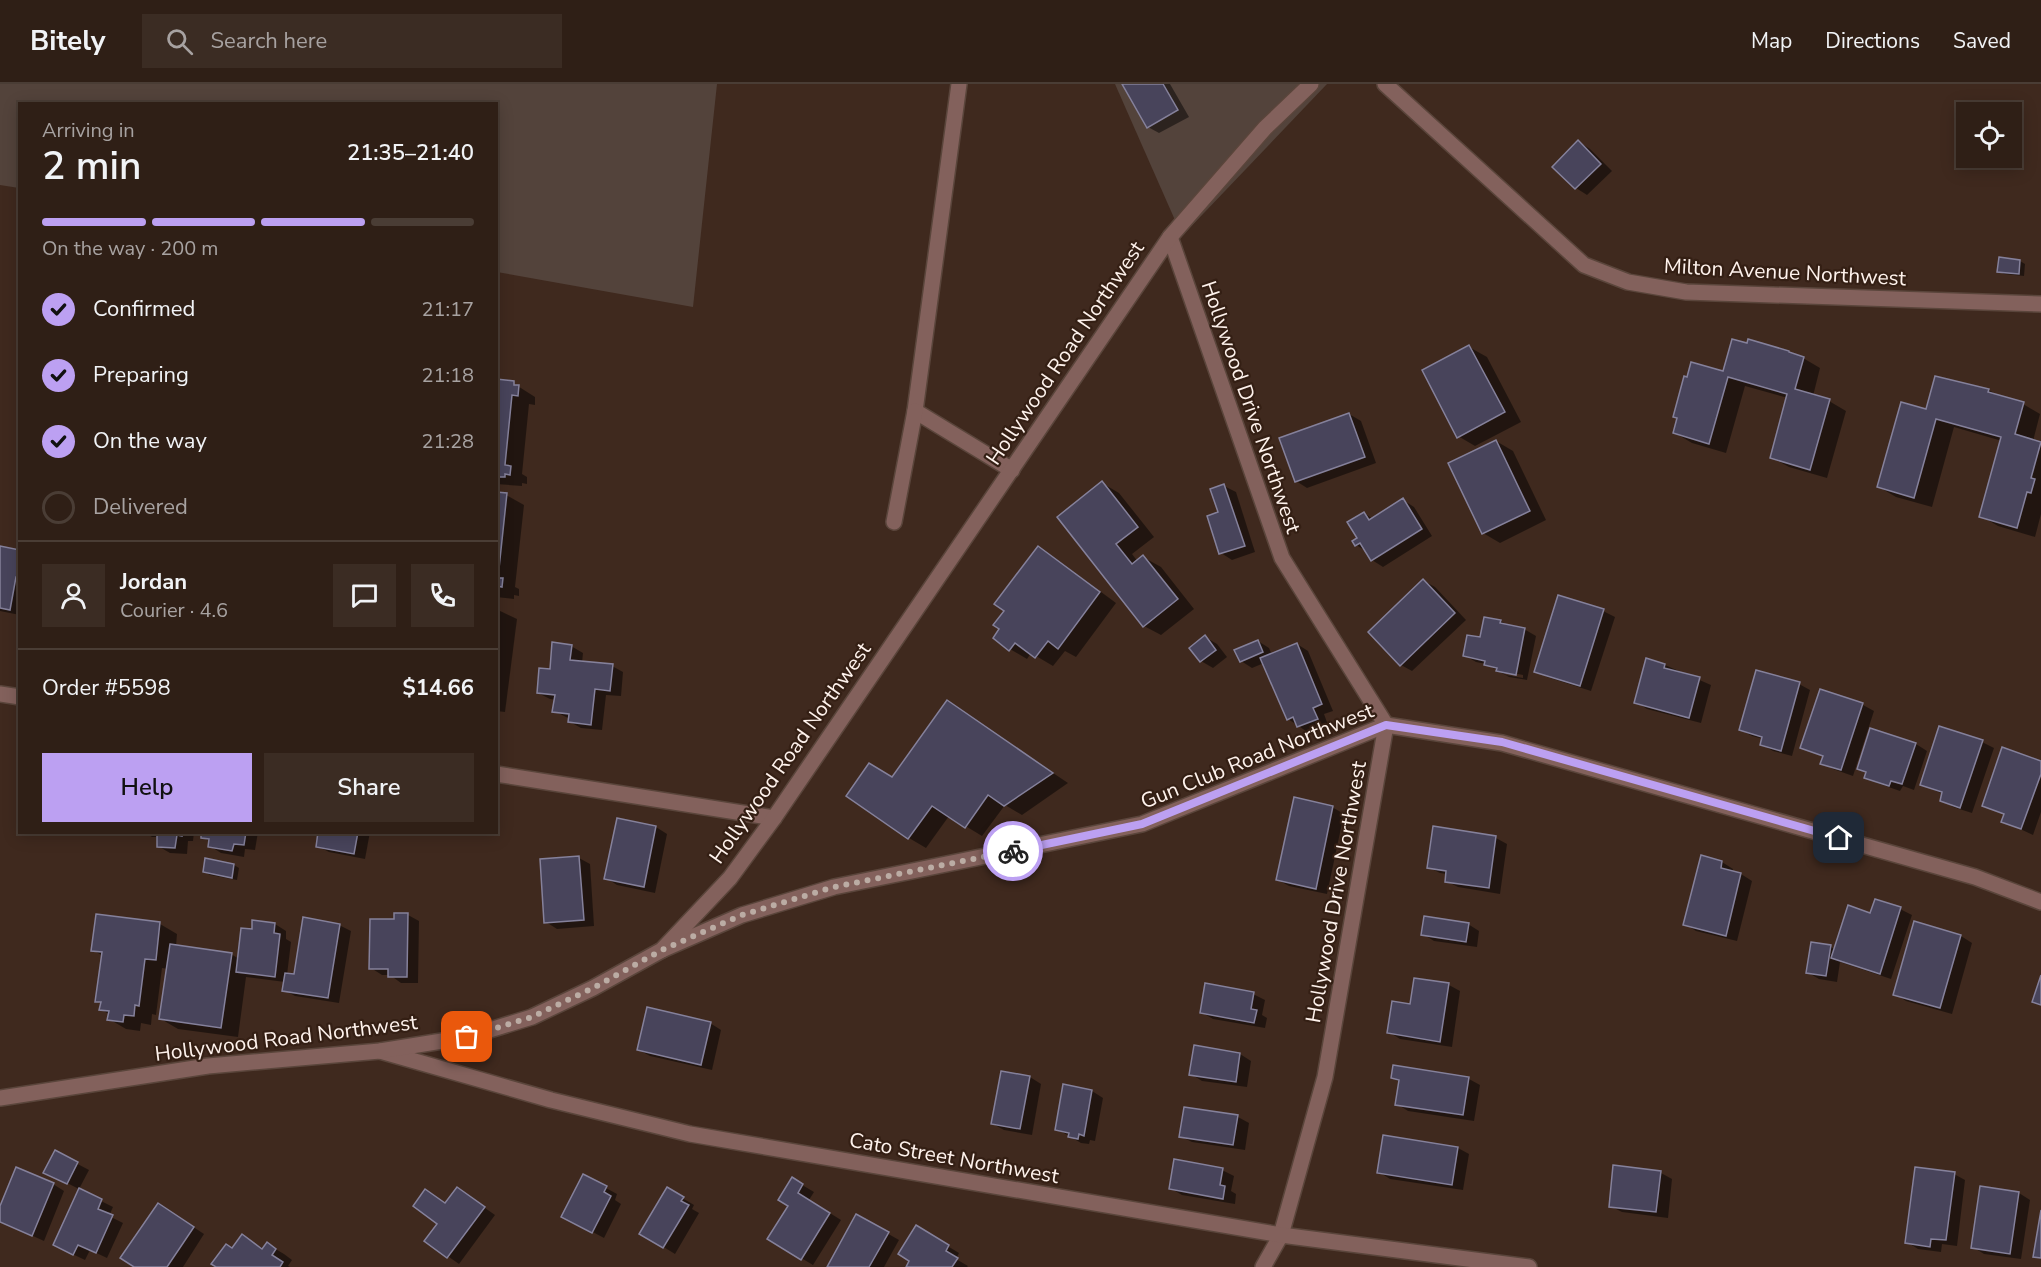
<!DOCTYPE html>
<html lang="en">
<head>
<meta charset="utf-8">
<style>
  :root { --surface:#2f1f16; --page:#3b2c23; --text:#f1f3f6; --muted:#a7a2a1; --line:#4a3d35; --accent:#bca0f2 }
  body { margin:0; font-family:"Nunito Sans",sans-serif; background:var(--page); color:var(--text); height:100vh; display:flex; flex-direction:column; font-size:22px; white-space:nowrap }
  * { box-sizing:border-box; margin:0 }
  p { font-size:20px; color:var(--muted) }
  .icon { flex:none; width:33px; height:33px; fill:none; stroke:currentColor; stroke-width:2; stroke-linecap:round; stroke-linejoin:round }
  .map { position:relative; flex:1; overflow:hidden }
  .panel { position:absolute; left:18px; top:18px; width:480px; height:732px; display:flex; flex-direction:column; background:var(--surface); border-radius:0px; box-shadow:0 3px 15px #0003,0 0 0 2px var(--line) }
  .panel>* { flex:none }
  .tools { position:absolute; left:1956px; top:18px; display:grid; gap:12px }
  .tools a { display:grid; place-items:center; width:66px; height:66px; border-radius:0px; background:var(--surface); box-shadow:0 3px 15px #0003,0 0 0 2px var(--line); font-size:30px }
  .pin { position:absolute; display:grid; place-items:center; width:51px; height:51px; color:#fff; margin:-26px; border-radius:12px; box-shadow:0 3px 9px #0006 }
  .courier { position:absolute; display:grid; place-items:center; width:60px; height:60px; margin:-30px; border:4px solid #bca0f2; border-radius:50%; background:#fff; color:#222; box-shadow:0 2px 8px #0007 }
  .headline em { font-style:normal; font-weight:600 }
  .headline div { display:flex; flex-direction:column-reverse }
  .headline { display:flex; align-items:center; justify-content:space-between; height:102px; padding:0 24px }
  h1 { font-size:39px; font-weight:600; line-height:45px }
  .bar { display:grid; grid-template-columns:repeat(4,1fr); gap:9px 6px; align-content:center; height:72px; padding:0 24px }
  .bar i { height:8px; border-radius:4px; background:var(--line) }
  .bar .current { background:var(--accent) }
  .bar p { grid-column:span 4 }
  .line { display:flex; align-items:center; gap:15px; padding:0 24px; border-top:2px solid var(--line) }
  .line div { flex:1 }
  .round { display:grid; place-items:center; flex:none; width:63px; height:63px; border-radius:0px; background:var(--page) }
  ol { padding:0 24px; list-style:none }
  li { display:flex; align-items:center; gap:18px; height:66px }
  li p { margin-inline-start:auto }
  li .icon { padding:6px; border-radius:50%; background:var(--accent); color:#111; stroke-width:4 }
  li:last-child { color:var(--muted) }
  li i { width:33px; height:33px; border:3px solid var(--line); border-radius:50% }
  .primary-button { display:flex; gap:12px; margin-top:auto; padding:12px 24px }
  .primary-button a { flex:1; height:69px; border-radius:0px; background:var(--accent); color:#111; font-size:24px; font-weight:600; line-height:69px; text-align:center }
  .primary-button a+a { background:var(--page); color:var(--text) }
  header { display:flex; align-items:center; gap:36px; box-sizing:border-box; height:84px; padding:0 30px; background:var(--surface); border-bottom:2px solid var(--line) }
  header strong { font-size:28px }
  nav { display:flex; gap:33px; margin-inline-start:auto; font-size:21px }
  .search { width:420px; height:54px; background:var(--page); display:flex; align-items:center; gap:15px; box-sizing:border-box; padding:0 21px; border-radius:0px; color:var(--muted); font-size:22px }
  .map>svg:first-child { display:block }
  .green { fill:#53433b }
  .shadow { fill:#0007; fill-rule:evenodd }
  .building { fill:#48445b; stroke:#85819b; stroke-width:1.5 }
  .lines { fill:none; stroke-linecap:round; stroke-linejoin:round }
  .minor-casing { stroke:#5a453b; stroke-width:18 }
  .tertiary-casing { stroke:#5a453b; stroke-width:18 }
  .minor { stroke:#83615c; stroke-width:15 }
  .tertiary { stroke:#83615c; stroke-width:15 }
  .done { stroke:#bbaca4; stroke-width:6; stroke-dasharray:0 10.8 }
  .route { stroke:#bca0f2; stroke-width:8 }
  .labels { text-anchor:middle; stroke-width:4.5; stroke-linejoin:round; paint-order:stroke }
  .street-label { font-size:21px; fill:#fef2ec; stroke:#341f14 }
</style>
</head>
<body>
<header>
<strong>Bitely</strong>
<div class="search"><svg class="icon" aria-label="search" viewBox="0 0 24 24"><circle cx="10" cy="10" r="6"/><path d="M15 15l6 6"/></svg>Search here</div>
<nav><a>Map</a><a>Directions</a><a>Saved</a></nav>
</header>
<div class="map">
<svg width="2041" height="1183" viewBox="0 0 2041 1183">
  <rect width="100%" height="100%" fill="#3f291e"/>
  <g class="green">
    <polygon points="0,0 717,0 693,223 497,188 496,20 20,20 19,104 0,101"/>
    <polygon points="1115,0 1327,0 1182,152"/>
  </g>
  <g class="shadow">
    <polygon points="1124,0 1170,0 1189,33 1159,49 1148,43"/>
    <polygon points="1579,58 1590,65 1612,87 1587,111 1576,104 1554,83"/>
    <polygon points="2020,177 2025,180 2024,192 2004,190 1999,187"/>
    <polygon points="1469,263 1487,273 1521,338 1475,362 1458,352"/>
    <polygon points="1803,274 1820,284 1813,312 1829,317 1846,327 1827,394 1789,383 1771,373 1788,314 1745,302 1726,369 1692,359 1675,349 1724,289"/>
    <polygon points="1937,294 1989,306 2002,314 2023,320 2040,330 2033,357 2041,359 2041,430 2035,453 1998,442 1981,432 2002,357 1954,343 1932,423 1896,413 1879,403 1927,327"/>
    <polygon points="496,297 513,299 535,313 535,321 529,320 522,390 527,393 527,400 522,399 522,402 496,400"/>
    <polygon points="1349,330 1361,337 1376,379 1307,404 1296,397"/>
    <polygon points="1496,357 1513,367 1546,436 1500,459 1483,449"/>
    <polygon points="1102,399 1119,409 1154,453 1132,470 1138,478 1143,473 1161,483 1194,525 1161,551 1144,542 1059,434"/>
    <polygon points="1224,402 1236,408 1255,468 1232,476 1221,469 1220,429"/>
    <polygon points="496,410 506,411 524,421 515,503 519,505 519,512 514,511 514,515 496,513"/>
    <polygon points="1403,416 1414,423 1432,452 1383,483 1372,476 1366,467 1356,461 1354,457 1359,454 1364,429 1373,435"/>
    <polygon points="0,464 20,467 20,531 0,527"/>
    <polygon points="1038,464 1055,474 1116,519 1076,573 1065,567 1053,582 1031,569 1027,575 1010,565 1001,545"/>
    <polygon points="1424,497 1435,503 1466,536 1412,587 1401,581"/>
    <polygon points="496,525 517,535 505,628 496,627"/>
    <polygon points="1603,527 1615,533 1591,607 1547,593 1536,587"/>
    <path d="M 1485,534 L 1501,537 L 1510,543 L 1524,545 L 1536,552 L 1527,596 L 1509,593 L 1486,580 L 1476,578 L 1464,571 L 1481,555 ZM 1502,587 L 1523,591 L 1523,594 L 1506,591 Z"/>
    <polygon points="1205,553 1217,560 1227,573 1213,584 1201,577 1191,564"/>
    <polygon points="1258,557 1269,564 1272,571 1297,560 1308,567 1333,627 1324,630 1328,641 1309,649 1288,635 1264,579 1252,584 1241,577"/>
    <polygon points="571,562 583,569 582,579 612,582 623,588 621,612 606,611 602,646 581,644 570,638 570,635 554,627 556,616 550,615 538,609 551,587"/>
    <polygon points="1647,576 1665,581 1711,601 1701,639 1647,625 1636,618"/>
    <polygon points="1799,600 1810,606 1792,672 1773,667 1761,660 1763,655 1752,652 1741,646"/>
    <polygon points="1821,607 1863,621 1874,627 1853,692 1833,685 1822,679 1824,673 1802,663"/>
    <polygon points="947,618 1068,699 1022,731 1005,721 982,752 949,732 926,764 909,754 893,695"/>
    <polygon points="1982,658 1994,664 1972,729 1953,723 1942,716 1943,710 1922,701"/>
    <polygon points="1916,660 1927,667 1914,706 1903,702 1900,707 1877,699 1866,693 1867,689 1858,684"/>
    <polygon points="2041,678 2041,728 2033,751 2003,737 2005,731 1983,721"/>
    <polygon points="20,710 20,731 17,730"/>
    <polygon points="1332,723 1344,730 1327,810 1289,802 1278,796"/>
    <polygon points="656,743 667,750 655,809 617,801 606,794"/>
    <polygon points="144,748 194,748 193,757 188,757 187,770 170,769 158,762 159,753 152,753"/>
    <polygon points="203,748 258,748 255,766 245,765 244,773 221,769 210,762 211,758 202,753"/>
    <polygon points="320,748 370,748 365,775 329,768 317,762"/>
    <polygon points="1496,754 1507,760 1500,810 1458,803 1446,797 1447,790 1440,789 1428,783"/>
    <polygon points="579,774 590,780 594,842 557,845 546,838"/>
    <polygon points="1722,778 1733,785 1732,788 1741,790 1752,797 1737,857 1696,847 1685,840"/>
    <polygon points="234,781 239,784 237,796 210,791 205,788"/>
    <polygon points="1900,825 1912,831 1891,895 1840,878 1837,898 1819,895 1807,888 1831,863 1836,866 1871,830"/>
    <polygon points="408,831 419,837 418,899 401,899 390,891 382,891 371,884 396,837"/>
    <polygon points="98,832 160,840 177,850 176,862 231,870 239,875 253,846 254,838 275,840 286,847 286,855 291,858 287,891 295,892 339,841 351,847 339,919 295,912 284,906 285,898 246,893 238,953 178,945 161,935 168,885 162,884 156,931 152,930 151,941 141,939 140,947 126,945 109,935 110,931 101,925 102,920 97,917 103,872 93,866"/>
    <polygon points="1468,840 1479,847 1477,863 1434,857 1423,850"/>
    <polygon points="1961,852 1972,859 1952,930 1906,917 1895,910"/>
    <polygon points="1449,901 1460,907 1452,963 1400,955 1389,948 1411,922"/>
    <polygon points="1253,910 1265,916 1262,931 1267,934 1265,944 1213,935 1201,928"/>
    <polygon points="710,939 721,946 712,986 650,972 639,966"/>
    <polygon points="1240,970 1251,977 1247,1003 1202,997 1191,990"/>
    <polygon points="1002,988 1030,993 1041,1000 1032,1051 1004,1046 993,1040"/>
    <polygon points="1392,994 1469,995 1480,1001 1474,1037 1408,1027 1397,1020 1400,998"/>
    <polygon points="1092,1007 1103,1014 1095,1057 1090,1056 1089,1060 1081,1059 1057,1045"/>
    <polygon points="1238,1033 1249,1039 1245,1066 1192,1058 1180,1052"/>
    <polygon points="1458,1064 1469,1070 1463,1106 1390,1095 1379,1088"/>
    <polygon points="55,1068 89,1086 79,1105 57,1094"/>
    <polygon points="1615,1083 1661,1089 1672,1095 1668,1134 1622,1128 1610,1122"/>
    <polygon points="1222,1086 1234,1092 1231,1107 1236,1110 1235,1120 1182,1111 1170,1104"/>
    <polygon points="1954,1090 1965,1096 1957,1162 1942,1160 1941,1168 1918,1165 1907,1158"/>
    <polygon points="584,1092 617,1110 615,1116 621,1120 604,1154 574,1138"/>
    <polygon points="792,1095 814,1108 809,1116 841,1136 813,1181 769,1155 790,1122"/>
    <polygon points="53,1100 64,1107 44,1157 0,1137 0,1126"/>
    <polygon points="1981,1103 2019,1109 2030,1116 2021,1175 1984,1170 1973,1163"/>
    <polygon points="458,1105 495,1131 459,1180 426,1157 439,1139 446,1120"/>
    <polygon points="667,1105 694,1121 692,1125 699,1129 675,1170 641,1149"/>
    <polygon points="79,1106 113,1123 109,1132 123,1139 107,1174 90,1166 85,1176 66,1167"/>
    <polygon points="169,1127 204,1150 183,1183 136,1183"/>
    <polygon points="857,1132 899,1156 884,1183 829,1183"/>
    <polygon points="916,1143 959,1169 956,1175 968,1182 967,1183 908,1183 911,1177"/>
    <polygon points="242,1152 264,1165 267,1160 284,1170 292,1176 288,1182 290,1183 218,1183"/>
  </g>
  <g class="building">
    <polygon points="1122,0 1163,0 1178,26 1147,44"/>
    <polygon points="1578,56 1601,80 1575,105 1552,83"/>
    <polygon points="1999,173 2020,176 2019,190 1997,188"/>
    <polygon points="1732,255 1747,259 1748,255 1789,267 1789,268 1804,273 1795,305 1830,315 1810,386 1770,374 1787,310 1728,293 1709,360 1673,349 1677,334 1673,333 1684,292 1687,293 1691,278 1723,287"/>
    <polygon points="1469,261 1505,328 1457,354 1422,286"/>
    <polygon points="1935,292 1989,305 1988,308 2024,318 2015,350 2041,358 2031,394 2035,395 2031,409 2027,408 2017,444 1979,433 2001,353 1936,335 1914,414 1877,403 1901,318 1926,325"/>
    <polygon points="496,295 514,297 514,301 519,301 518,312 512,311 505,381 511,382 510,391 505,390 505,393 496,393"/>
    <polygon points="1349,329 1365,373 1295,398 1279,354"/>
    <polygon points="1496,356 1530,427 1482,450 1448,379"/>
    <polygon points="1102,397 1138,443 1116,460 1132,480 1143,471 1178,515 1143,543 1057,433"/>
    <polygon points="1224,400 1245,462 1219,470 1207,432 1218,428 1210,405"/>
    <polygon points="496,408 507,409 498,494 503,494 502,503 497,502 497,506"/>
    <polygon points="1403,414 1422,445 1371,477 1360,459 1355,462 1352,457 1357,454 1347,438 1364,428 1369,436"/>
    <polygon points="0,462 20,466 20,493 16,493 10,526 0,524"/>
    <polygon points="1038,462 1100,508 1058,565 1048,557 1035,574 1015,559 1009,567 993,554 999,545 993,541 1004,527 994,520"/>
    <polygon points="1423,495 1455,529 1400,582 1368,548"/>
    <polygon points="1558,511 1604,525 1580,602 1534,588"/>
    <polygon points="1484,533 1501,536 1500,539 1525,544 1516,591 1496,587 1497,584 1484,581 1485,577 1463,572 1467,551 1480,553"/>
    <polygon points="1205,551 1216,566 1200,578 1189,564"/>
    <polygon points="1258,556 1263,568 1240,578 1234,566"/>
    <polygon points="552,558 572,561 570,576 613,580 610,607 595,605 591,641 568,638 569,630 552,628 555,611 537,609 539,584 550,585"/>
    <polygon points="1297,559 1322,620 1313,624 1318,635 1297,643 1293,633 1287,636 1260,574"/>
    <polygon points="1646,574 1665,580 1664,584 1700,593 1689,634 1634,619"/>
    <polygon points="1756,586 1800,598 1781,667 1760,661 1762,653 1739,646"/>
    <polygon points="1820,605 1863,619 1841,686 1820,680 1823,672 1800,664"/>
    <polygon points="947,616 1053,689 1004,722 988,711 965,744 932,722 908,755 846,712 869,679 892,693"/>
    <polygon points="1939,642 1983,656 1960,724 1940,717 1942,708 1920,701"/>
    <polygon points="1870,644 1916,659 1902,700 1891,697 1889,702 1864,694 1866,688 1857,685"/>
    <polygon points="2002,663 2041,677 2041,690 2021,745 2001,738 2004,730 1982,722"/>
    <polygon points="1294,713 1333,722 1316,805 1276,796"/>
    <polygon points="617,734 656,742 644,803 604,795"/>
    <polygon points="1433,742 1496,752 1489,804 1445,798 1446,787 1427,784"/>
    <polygon points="154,748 182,748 182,752 177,751 175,764 157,763 157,749"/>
    <polygon points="201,748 246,748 244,761 234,760 232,767 208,763 209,755 201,754"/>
    <polygon points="318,748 358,748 354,770 316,763"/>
    <polygon points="1701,771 1722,777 1721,784 1741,789 1726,852 1683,841"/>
    <polygon points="579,772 584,836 544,839 540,775"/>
    <polygon points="205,774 234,780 232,794 203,788"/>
    <polygon points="1875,815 1901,823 1880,890 1831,874 1848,821 1870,829"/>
    <polygon points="394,829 408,829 407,893 388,893 388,885 369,885 370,835 394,835"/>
    <polygon points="96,830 160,838 156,876 145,875 139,922 135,921 134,932 124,931 123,938 107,936 109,927 99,926 101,918 95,918 102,868 91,867"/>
    <polygon points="1424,832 1469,839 1466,858 1421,851"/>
    <polygon points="303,833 340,840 328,914 282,907 285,889 294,890"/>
    <polygon points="252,836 275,839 274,849 280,850 275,893 236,888 241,844 252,845"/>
    <polygon points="1914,837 1961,851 1940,924 1893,911"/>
    <polygon points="1811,858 1831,861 1826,892 1806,889"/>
    <polygon points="170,860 232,869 221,944 159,935"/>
    <polygon points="2041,891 2041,921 2032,918"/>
    <polygon points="1414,894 1449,899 1440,958 1387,949 1392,917 1410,920"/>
    <polygon points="1205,899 1254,908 1251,925 1257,926 1254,939 1200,929"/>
    <polygon points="647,923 711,938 701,981 637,966"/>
    <polygon points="1194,961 1240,969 1236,998 1189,991"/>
    <polygon points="1393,981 1469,993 1463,1031 1395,1021 1399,996 1391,994"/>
    <polygon points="1001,987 1030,992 1020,1045 991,1040"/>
    <polygon points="1063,1000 1092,1006 1084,1052 1079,1050 1078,1055 1068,1053 1069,1049 1055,1046"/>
    <polygon points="1184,1023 1238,1031 1233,1061 1179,1053"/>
    <polygon points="1383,1051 1458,1063 1452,1101 1377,1089"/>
    <polygon points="55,1066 78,1078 67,1100 43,1089"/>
    <polygon points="1174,1075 1223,1084 1220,1101 1225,1102 1223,1115 1169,1105"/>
    <polygon points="1613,1081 1661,1087 1656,1128 1609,1123"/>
    <polygon points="16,1083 54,1099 32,1152 0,1138 0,1122"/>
    <polygon points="1915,1083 1955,1088 1946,1156 1931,1155 1930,1163 1905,1159"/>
    <polygon points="583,1090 607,1102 604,1108 611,1112 592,1149 561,1133"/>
    <polygon points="792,1093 803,1100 798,1109 830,1129 801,1176 767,1155 788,1122 778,1116"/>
    <polygon points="1980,1102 2019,1108 2010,1170 1971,1164"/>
    <polygon points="457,1103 485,1123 447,1174 424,1157 437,1140 413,1122 425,1105 445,1119"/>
    <polygon points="667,1103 684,1113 681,1117 689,1121 663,1164 639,1150"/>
    <polygon points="79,1104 102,1115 98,1125 113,1131 96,1169 78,1161 73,1171 53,1161"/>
    <polygon points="158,1119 194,1143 167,1183 134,1183 120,1174"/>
    <polygon points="2041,1126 2041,1174 2033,1173"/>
    <polygon points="856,1130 889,1148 869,1183 827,1183"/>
    <polygon points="916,1141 949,1161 946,1167 958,1174 952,1183 906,1183 909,1177 898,1170"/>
    <polygon points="242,1150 262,1165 267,1158 276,1165 272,1171 283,1178 280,1183 216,1183 211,1180 226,1160 232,1164"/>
  </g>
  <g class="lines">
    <g class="minor-casing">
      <g id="minor">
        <polyline points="959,0 915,327 1012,386"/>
        <polyline points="1385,0 1584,181 1628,198 1686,208 2041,220"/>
        <polyline points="1170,153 1282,474 1386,641 1325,993 1281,1151 1263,1183"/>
        <polyline points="894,438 915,327"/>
        <polyline points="0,610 20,613"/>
        <polyline points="496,690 774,734"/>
        <polyline points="662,866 742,831 834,803 1142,740 1386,641 1502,659 1975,793 2041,818"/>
        <polyline points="380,967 551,1016 690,1050 1281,1151 1529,1183"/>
      </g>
    </g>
    <g class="tertiary-casing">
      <polyline id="tertiary" points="0,1014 208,982 380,967 467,953 532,933 593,904 662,866 730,794 774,734 1170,153 1265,44 1311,0"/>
    </g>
    <use href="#minor" class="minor"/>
    <use href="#tertiary" class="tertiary"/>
  </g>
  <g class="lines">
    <polyline class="done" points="467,953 532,933 593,904 662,866 742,831 834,803 1013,767"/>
    <polyline class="route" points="1013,767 1142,740 1386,641 1502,658 1839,754"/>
  </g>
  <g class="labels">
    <g class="street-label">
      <text transform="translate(1785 188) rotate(3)" y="7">Milton Avenue Northwest</text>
      <text transform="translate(1065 269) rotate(-56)" y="7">Hollywood Road Northwest</text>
      <text transform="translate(1251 323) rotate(71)" y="7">Hollywood Drive Northwest</text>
      <text transform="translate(790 669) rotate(-55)" y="7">Hollywood Road Northwest</text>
      <text transform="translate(1257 672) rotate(-22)" y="7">Gun Club Road Northwest</text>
      <text transform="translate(1336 808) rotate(-80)" y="7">Hollywood Drive Northwest</text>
      <text transform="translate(286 954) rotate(-7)" y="7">Hollywood Road Northwest</text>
      <text transform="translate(954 1074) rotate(10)" y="7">Cato Street Northwest</text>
    </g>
  </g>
</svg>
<div class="tools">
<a><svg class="icon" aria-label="locate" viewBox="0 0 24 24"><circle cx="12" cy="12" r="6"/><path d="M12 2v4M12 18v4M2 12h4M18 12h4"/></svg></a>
</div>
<div class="pin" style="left:467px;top:953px;background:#ea580c"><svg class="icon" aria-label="bag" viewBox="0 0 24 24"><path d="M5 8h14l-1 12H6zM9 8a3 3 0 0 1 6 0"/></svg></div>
<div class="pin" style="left:1839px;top:754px;background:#1f2937"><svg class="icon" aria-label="home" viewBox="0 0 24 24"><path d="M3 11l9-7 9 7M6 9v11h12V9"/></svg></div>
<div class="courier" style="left:1013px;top:767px"><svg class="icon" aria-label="bike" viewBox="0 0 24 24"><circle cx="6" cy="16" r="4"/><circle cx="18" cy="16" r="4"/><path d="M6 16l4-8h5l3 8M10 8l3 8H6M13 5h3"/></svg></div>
<section class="panel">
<div class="headline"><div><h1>2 min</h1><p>Arriving in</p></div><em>21:35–21:40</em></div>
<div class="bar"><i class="current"></i><i class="current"></i><i class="current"></i><i></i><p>On the way · 200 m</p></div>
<ol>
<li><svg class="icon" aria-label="check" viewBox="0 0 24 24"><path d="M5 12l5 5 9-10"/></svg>Confirmed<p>21:17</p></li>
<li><svg class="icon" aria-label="check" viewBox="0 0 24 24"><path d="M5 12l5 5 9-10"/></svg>Preparing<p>21:18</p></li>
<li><svg class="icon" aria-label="check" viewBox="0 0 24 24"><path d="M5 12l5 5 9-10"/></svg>On the way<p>21:28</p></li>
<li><i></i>Delivered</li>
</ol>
<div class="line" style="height:108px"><a class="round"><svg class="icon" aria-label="person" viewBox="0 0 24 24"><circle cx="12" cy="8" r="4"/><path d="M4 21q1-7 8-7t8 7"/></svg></a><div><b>Jordan</b><p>Courier · 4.6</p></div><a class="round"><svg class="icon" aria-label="chat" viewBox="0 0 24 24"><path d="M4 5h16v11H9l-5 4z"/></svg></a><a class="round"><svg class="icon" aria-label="phone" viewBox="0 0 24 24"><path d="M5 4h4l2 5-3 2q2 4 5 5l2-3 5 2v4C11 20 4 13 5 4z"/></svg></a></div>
<div class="line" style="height:78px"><div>Order #5598</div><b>$14.66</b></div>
<div class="primary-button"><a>Help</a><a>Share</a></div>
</section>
</div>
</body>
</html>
